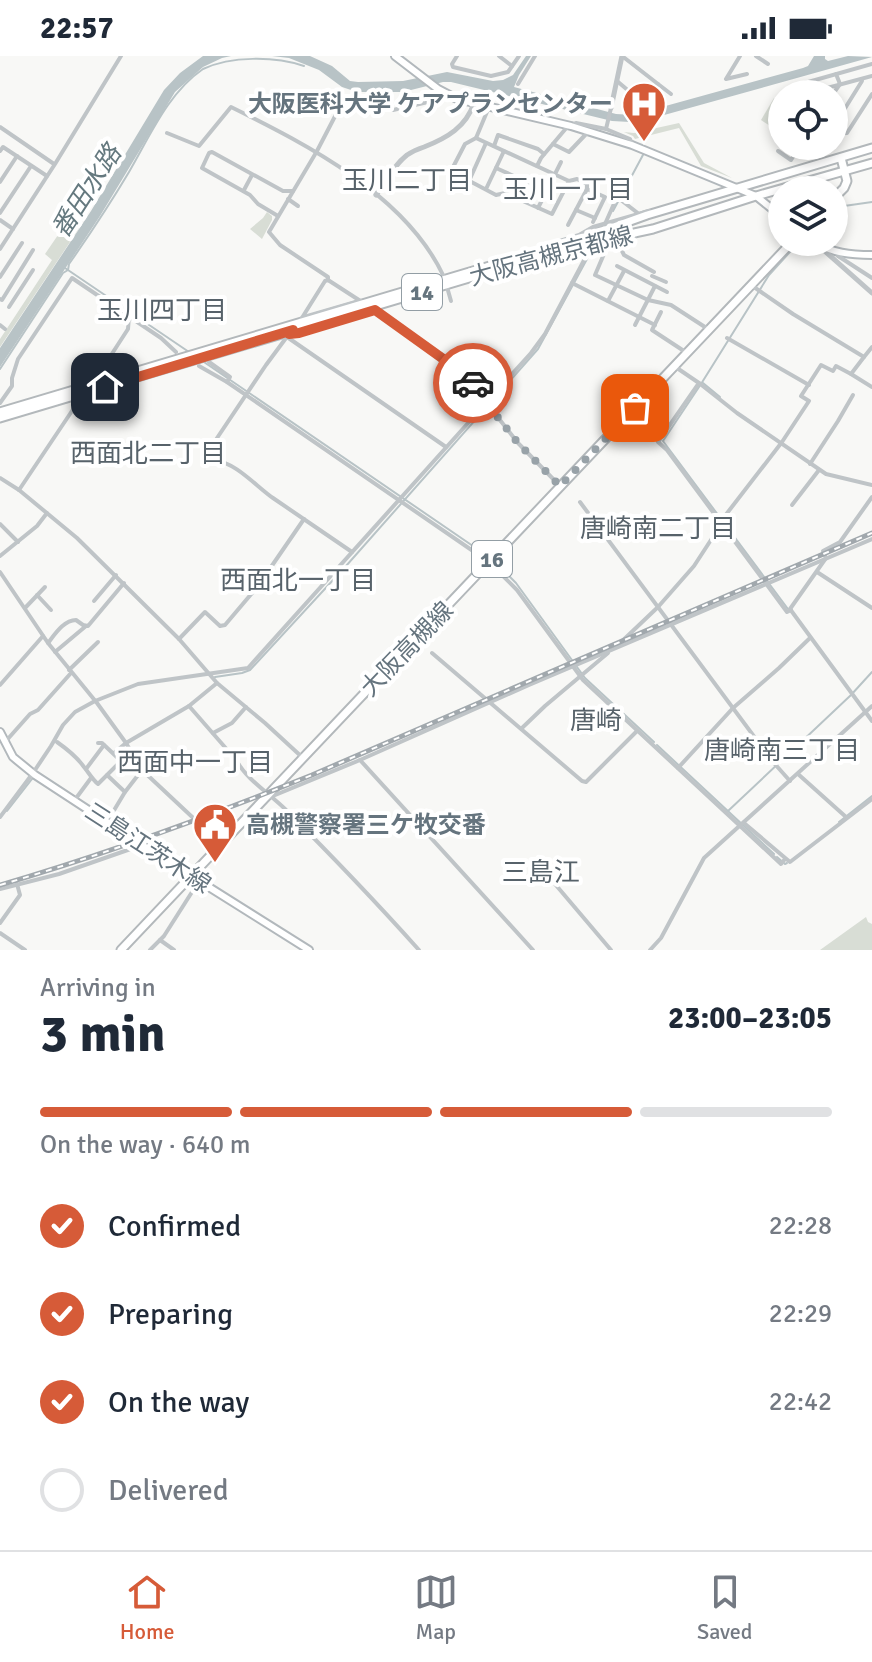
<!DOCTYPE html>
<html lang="en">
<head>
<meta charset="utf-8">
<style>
  :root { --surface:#fff; --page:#f6f6f7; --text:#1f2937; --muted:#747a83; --line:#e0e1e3; --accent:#d65b38 }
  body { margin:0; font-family:Signika,"Noto Sans JP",sans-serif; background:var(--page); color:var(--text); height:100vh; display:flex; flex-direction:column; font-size:30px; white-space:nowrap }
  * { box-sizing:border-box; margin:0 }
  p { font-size:26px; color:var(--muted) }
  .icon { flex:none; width:44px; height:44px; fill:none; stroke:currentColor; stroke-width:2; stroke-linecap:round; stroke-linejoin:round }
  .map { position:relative; height:894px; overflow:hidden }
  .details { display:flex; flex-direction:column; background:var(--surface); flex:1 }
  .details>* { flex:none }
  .controls { position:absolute; left:768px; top:24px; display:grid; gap:16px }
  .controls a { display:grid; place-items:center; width:80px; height:80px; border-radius:50%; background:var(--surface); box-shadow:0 4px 12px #0003; font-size:40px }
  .pin { position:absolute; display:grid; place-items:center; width:68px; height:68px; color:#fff; margin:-34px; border-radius:16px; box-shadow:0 4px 12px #0006 }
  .courier { position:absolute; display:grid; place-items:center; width:80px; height:80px; margin:-40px; border:6px solid #d65b38; border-radius:50%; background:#fff; color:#222; box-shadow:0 2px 10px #0007 }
  .summary em { font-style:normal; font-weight:700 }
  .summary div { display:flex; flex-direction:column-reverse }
  .summary { display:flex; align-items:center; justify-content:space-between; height:136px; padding:0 40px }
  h1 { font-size:52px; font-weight:700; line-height:60px }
  .bar { display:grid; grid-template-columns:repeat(4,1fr); gap:12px 8px; align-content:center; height:96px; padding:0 40px }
  .bar i { height:10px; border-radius:6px; background:var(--line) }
  .bar .on { background:var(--accent) }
  .bar p { grid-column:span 4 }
  ol { padding:0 40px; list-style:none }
  li { display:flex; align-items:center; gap:24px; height:88px }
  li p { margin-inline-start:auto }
  li .icon { padding:8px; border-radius:50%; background:var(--accent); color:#fff; stroke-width:4 }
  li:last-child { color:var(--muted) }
  li i { width:44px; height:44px; border:4px solid var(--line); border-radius:50% }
  .status { display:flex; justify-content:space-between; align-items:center; height:56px; padding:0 40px; background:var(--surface); direction:ltr }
  .status svg { height:22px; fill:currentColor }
  .menu { display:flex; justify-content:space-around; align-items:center; height:112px; border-top:2px solid var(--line); background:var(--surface); font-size:22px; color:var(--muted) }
  .menu a { display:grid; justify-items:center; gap:4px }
  .menu .on { color:var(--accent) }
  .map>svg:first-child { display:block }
  .green { fill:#d8ddd5 }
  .water { fill:#b8c3c6 }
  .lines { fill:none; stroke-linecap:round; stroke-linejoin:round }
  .stream { stroke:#b8c3c6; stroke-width:2 }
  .secondary-casing { stroke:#b2b8bc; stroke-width:10 }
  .primary-casing { stroke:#b3b8bb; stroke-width:11 }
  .minor { stroke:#bfc4c7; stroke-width:4 }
  .tertiary { stroke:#bfc4c7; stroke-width:5 }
  .secondary { stroke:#fff; stroke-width:6 }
  .primary { stroke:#fff; stroke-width:7 }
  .rail-casing { stroke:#a1a8ad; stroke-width:5 }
  .rail { stroke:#fff; stroke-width:2; stroke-dasharray:6; stroke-linecap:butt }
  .done { stroke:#98a2a8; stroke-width:8; stroke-dasharray:0 14.4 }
  .route { stroke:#d65b38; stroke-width:10 }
  .labels { text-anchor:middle; stroke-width:8; stroke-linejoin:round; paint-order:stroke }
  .shield { fill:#fff; stroke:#939ea5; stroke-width:2 }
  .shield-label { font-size:22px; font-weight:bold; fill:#65747e }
  .poi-label { font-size:24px; font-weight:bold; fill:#65747e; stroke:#fff; text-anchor:end }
  .street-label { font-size:24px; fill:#65747e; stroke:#fff }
  .neighbourhood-label { font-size:26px; fill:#57626a; stroke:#fff }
  .water-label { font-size:26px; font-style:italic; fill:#65797f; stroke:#fff }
</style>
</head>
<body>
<div class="status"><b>22:57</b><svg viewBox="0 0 49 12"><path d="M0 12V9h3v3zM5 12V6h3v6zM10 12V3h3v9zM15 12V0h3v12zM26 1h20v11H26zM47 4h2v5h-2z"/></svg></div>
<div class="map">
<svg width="872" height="894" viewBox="0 0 872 894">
  <rect width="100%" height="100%" fill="#f8f8f6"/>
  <g class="green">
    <polygon points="774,42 782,47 782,68 778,75 761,64"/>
    <polygon points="679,67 704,107 732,122 701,110 679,72 635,83 633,80 624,76 634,77"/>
    <polygon points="267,156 272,160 272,164 262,183 250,173 263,162"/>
    <polygon points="69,163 80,171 0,291 0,283 52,204 45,198"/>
    <polygon points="866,861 868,866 872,868 872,894 820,894"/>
  </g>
  <g class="water">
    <polygon points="203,0 231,0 222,2 203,11 175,36 100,160 0,311 0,292 91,155 164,34 180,17"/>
    <polygon points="272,0 310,0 332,10 350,25 358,26 403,25 447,16 493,25 503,24 513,19 526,0 531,0 519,19 514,31 616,58 633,59 803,12 808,10 814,0 825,0 825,3 828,5 848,0 872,1 657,61 630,66 612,65 451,26 443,26 403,36 357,36 342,31 319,14 289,2"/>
  </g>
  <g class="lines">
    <g class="stream">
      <polyline points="834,147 844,150 872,146"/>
      <polyline points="613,155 644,97"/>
      <polyline points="65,212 189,296"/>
      <polyline points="201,304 489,501"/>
      <path d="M 0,313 L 63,217 L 68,214 L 69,208 C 90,178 110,148 129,116 C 150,80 168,37 203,13 C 231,0 274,0 304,10"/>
      <polyline points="703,327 720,341"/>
      <polyline points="494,505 516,527 585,622 654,686"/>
      <polyline points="788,553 663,385 701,328 769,219 799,186"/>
      <polyline points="215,621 242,617 250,614 346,510 538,293 593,192"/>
      <polyline points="657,689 774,798"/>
      <polyline points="7,755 32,723"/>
      <polyline points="728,755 851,639 872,616"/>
      <polyline points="839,766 872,740"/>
      <polyline points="777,801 785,808 787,807"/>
    </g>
    <g class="secondary-casing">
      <g id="secondary">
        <polyline points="395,0 438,33 457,43 571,70 632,89 756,140 782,161"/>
        <path d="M 814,186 C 832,197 851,199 872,199"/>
        <polyline points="0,676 13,701 35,719 142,789 309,894"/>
      </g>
    </g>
    <g class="primary-casing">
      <g id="primary">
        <polyline points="834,142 844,132 847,125 841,102"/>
        <polyline points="0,356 580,183 647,159 872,92"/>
        <polyline points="0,362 583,188 653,173 756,140 872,107"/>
        <polyline points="121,894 792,186"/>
      </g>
    </g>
    <g class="minor">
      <polyline points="457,0 452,8 453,11 491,20 508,16 519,0"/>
      <polyline points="499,0 512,10"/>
      <polyline points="740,0 726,23 747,18"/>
      <polyline points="756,0 768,8"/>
      <polyline points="617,25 637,42 652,37 658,28 622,0"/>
      <polyline points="518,28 535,0"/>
      <polyline points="658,28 671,38"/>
      <polyline points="794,30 872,8"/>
      <polyline points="814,38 816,35 872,20"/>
      <polyline points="833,38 840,28 836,18"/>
      <polyline points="345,41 317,95 269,176 280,189 328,221 328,224 362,246"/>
      <polyline points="393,54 441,43 446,37"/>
      <polyline points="573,69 576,67 606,73 630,83 632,89"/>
      <polyline points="834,70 862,25"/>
      <polyline points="0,71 54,108"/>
      <polyline points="606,73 611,52"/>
      <path d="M 167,77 L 199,90 L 231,51 C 308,89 405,139 443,219"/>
      <polyline points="834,78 847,77 872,38"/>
      <polyline points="553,88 569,96 588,76"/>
      <polyline points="494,90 498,79 538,93 544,98"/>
      <polyline points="0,95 3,91 47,120"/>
      <polyline points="778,95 791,104 800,90"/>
      <polyline points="537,110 541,102 568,70"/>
      <polyline points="445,112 496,139 505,137 552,158 569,125 476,82"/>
      <polyline points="496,112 547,135"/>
      <polyline points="451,115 465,88 476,82 489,51"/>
      <polyline points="469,125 486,87"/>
      <polyline points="0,126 17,100"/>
      <polyline points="486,133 504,95"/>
      <polyline points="587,133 605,141 593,166"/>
      <polyline points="244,134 252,119"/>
      <polyline points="288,143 298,150"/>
      <polyline points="538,152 561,106"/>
      <polyline points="576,154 595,162"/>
      <polyline points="0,157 31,110"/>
      <polyline points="278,160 258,148 250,139 202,112 209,97 212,96 283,135 293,135"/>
      <polyline points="0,164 13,173"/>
      <polyline points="605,168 617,141 639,158"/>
      <polyline points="568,169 587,133 587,128 577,123 569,125"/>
      <polyline points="617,185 624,199 654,216"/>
      <polyline points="603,189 604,198 595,219 648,244 671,249 708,273"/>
      <polyline points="0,193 55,108 121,0"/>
      <polyline points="531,196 531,194 579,179 593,171 649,155"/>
      <polyline points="838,200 872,222"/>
      <polyline points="535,205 536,208 583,192 598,190 635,180"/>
      <polyline points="617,210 667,236"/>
      <polyline points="652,220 666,226"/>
      <polyline points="0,221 22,187"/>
      <polyline points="572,227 655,269"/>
      <polyline points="751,229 793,258 864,301 872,291"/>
      <polyline points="447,231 451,245"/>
      <polyline points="0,243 2,244 33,194"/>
      <polyline points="608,245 624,215"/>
      <polyline points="9,251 33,214"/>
      <polyline points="661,256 652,274 687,297"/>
      <polyline points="304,261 359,245"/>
      <polyline points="300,265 325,225 328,224"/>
      <polyline points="0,269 5,273"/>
      <polyline points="635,269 655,230"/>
      <path d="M 289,278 L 266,309 L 209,394 L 216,405 C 235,406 257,431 273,442 C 299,460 326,478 352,496"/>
      <polyline points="293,278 375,254 472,324 480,343 492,354 518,387 560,430"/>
      <polyline points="287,281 446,391"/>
      <polyline points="727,282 809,329"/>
      <polyline points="864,301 851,318 872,331"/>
      <polyline points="206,302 209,306 230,321 227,326"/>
      <polyline points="199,310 227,326 489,506 517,534 583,624 781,808 785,803"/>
      <polyline points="674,310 699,327 658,386 667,394 787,556 791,554"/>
      <polyline points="93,327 128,273 129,260"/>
      <polyline points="699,327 737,357 826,418 872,429"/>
      <polyline points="0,347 12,330 12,322 18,303 72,222 161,282 176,296"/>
      <polyline points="810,408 838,365 853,339"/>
      <polyline points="0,422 19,434 77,482 179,583 217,627 265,667 303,702"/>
      <polyline points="19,434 84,337"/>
      <polyline points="872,441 840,486 823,495 826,502 790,553 872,665"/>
      <polyline points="580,446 773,706 790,725"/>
      <polyline points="792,449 819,414"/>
      <polyline points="721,465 782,386 809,345 801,340 821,309 833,315 836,310 851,318"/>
      <polyline points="0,468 18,486"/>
      <polyline points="0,500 37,470 47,457"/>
      <polyline points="0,516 48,587 97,647 126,687 142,714 221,788"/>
      <polyline points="817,516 872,552"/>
      <polyline points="37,539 51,554"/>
      <polyline points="94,545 116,519"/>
      <polyline points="25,552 45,531"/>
      <polyline points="179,583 205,556 220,570 225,569 258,530 304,463"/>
      <path d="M 48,587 C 55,578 64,564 76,564 L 83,569 L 88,570 L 124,527"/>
      <polyline points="618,589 658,551 694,510 722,467"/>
      <polyline points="55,596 86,570"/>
      <polyline points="432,597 582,725 586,726 637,675"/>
      <polyline points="69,614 98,586"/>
      <polyline points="0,629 43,580"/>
      <path d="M 189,650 L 237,705 C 245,722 271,739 285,753 C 331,799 376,846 419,894"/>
      <polyline points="522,672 545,650 608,597"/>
      <polyline points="213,677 232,667 246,651"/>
      <polyline points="6,685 30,658 38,654 71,617"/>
      <path d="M 57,686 C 67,693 77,701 84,711 C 89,717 92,723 98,728 L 121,705 L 102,687 L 98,687"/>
      <polyline points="114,697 126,687 189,650 217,627"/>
      <polyline points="360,704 533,894"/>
      <polyline points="678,712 733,652 779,612 810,582"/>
      <polyline points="86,713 104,689"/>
      <polyline points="33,717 51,690 63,669 75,656 95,645 138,628 248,612 531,297 545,278 591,191"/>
      <polyline points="798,718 846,761"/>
      <polyline points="107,719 125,736"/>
      <polyline points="268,742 360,704 529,629 872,483"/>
      <polyline points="74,745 91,722"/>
      <polyline points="0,761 30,721 35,719"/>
      <polyline points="107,766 125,736 142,714"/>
      <polyline points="744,767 790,806 872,743"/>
      <polyline points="555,828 611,894"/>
      <polyline points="0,833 59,818 142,789"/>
      <polyline points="0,867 20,839 17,828"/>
      <polyline points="0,877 25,894"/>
      <polyline points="160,884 174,894"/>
      <polyline points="150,894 164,880 199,825"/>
      <polyline points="650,894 661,882 704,802 872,650"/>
    </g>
    <g class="tertiary">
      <polyline points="611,52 622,0"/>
      <path d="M 376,139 C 386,125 394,109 407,99 C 413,95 418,93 424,91 C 447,82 466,71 474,47"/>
      <polyline points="819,190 872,237"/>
    </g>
    <use href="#secondary" class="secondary"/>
    <use href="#primary" class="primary"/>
    <g class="rail-casing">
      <path id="rail" d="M 0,829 C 106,798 210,760 312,719 L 872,477"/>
    </g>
    <use href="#rail" class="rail"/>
  </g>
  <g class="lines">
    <polyline class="done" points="473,327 477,339 480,343 492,354 518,387 560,430 635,352"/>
    <polyline class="route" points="105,331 293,274 289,278 299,277 375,254 467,320 473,327"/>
  </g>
  <defs>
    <g id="hospital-pin" transform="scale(2.3)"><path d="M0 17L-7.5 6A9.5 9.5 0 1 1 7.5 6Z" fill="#d65b38" stroke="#fff"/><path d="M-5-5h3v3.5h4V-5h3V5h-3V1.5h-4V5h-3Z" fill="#fff"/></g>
    <g id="civic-pin" transform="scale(2.3)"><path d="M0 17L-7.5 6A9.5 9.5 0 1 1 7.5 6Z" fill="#d65b38" stroke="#fff"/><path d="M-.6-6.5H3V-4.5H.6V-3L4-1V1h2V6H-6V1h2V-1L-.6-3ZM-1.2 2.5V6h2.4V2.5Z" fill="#fff"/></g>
  </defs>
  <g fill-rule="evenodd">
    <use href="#hospital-pin" x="644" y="48"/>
    <use href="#civic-pin" x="215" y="769"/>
  </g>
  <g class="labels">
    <g class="shield">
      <rect x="402" y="218" width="40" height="36" rx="6"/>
      <rect x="472" y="485" width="40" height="36" rx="6"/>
    </g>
    <g class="shield-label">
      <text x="422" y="244">14</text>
      <text x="492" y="511">16</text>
    </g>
    <g class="poi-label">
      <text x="613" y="56">大阪医科大学 ケアプランセンター</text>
      <text x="246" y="777" text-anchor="start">高槻警察署三ケ牧交番</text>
    </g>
    <g class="street-label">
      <text transform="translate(551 200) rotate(-15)" y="8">大阪高槻京都線</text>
      <text transform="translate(407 593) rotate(-46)" y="8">大阪高槻線</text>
      <text transform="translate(148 792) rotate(33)" y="8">三島江茨木線</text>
    </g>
    <g class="neighbourhood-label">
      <text x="407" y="133">玉川二丁目</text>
      <text x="568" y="142">玉川一丁目</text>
      <text x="162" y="263">玉川四丁目</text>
      <text x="148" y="406">西面北二丁目</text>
      <text x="658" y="481">唐崎南二丁目</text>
      <text x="298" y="533">西面北一丁目</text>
      <text x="596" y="673">唐崎</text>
      <text x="782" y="703">唐崎南三丁目</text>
      <text x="195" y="715">西面中一丁目</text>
      <text x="541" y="825">三島江</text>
    </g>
    <g class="water-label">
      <text transform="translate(86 135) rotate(-57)" y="9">番田水路</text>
    </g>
  </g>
</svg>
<div class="controls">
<a><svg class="icon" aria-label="locate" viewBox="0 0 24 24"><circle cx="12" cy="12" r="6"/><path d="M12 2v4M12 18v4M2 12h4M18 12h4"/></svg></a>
<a><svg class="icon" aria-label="layers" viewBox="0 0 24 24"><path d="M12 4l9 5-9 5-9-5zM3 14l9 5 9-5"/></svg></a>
</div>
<div class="pin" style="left:635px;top:352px;background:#ea580c"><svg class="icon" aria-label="bag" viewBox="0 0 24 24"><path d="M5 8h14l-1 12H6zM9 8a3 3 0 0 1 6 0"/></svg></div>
<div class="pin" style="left:105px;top:331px;background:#1f2937"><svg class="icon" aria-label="home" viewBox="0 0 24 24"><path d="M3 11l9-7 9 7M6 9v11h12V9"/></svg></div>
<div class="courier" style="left:473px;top:327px"><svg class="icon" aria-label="car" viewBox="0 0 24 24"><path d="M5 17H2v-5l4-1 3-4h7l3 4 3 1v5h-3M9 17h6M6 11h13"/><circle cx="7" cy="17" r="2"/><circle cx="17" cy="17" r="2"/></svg></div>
</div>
<section class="details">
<div class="summary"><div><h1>3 min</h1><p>Arriving in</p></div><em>23:00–23:05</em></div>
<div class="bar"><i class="on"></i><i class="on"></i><i class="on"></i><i></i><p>On the way · 640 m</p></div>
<ol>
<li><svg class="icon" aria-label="check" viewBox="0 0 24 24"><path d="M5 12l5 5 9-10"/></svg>Confirmed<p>22:28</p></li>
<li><svg class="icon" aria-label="check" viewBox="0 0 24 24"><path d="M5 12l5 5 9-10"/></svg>Preparing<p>22:29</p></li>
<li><svg class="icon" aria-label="check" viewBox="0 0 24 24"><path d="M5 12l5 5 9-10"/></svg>On the way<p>22:42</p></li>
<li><i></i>Delivered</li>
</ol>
</section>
<nav class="menu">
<a class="on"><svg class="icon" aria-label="home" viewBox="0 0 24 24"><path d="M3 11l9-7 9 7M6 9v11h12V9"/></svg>Home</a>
<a><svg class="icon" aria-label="map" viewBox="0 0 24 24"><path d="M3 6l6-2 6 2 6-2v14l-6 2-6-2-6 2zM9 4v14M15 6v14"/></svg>Map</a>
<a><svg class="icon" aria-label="saved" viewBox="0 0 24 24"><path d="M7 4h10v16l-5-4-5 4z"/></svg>Saved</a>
</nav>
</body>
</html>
